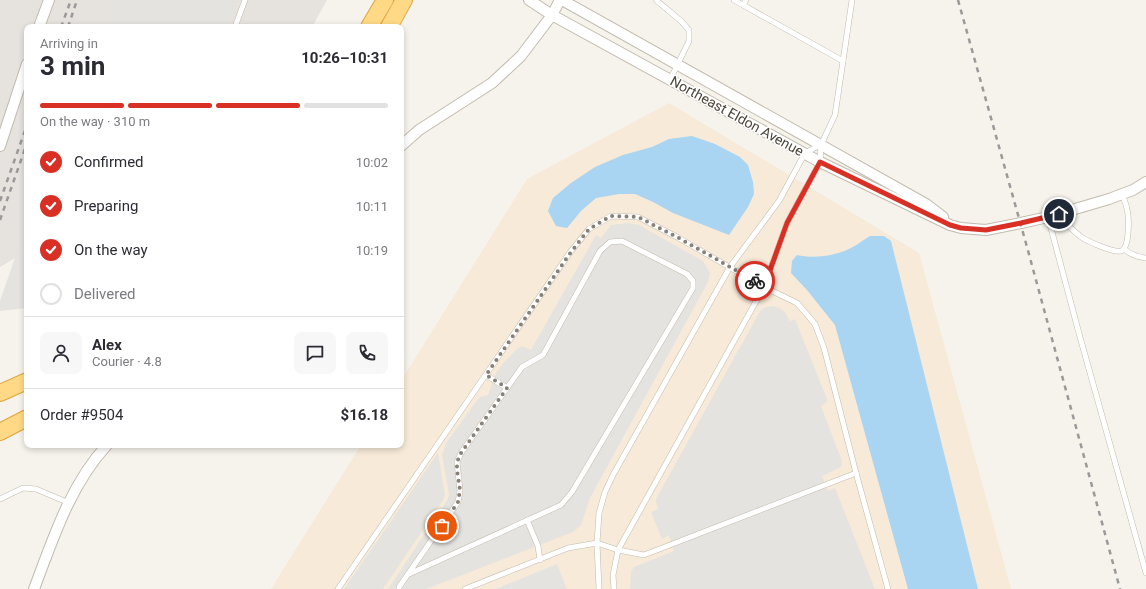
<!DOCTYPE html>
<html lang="en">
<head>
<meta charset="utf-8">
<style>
  :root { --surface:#fff; --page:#f7f7f7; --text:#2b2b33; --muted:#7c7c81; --line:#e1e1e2; --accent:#d93025 }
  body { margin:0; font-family:Roboto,sans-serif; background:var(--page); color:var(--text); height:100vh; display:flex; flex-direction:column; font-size:15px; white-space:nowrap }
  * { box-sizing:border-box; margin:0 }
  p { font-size:13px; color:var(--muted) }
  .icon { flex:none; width:22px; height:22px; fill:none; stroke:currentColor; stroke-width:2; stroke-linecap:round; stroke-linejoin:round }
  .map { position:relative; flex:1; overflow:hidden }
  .details { position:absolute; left:24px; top:24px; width:380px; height:424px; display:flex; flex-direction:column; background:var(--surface); border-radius:8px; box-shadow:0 2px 6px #0003 }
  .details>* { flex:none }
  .pin { position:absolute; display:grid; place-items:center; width:34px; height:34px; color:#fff; margin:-17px; border:2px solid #fff; border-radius:50%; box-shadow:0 1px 4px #0007 }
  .courier { position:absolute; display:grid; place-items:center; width:40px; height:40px; margin:-20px; border:3px solid #d93025; border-radius:50%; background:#fff; color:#222; box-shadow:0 1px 5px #0007 }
  .overview em { font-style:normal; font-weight:700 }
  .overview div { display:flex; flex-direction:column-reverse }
  .overview { display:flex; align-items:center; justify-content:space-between; height:68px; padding:0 16px }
  h1 { font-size:26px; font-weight:700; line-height:30px }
  .bar { display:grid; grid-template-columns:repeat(4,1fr); gap:6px 4px; align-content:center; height:48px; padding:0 16px }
  .bar i { height:5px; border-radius:3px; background:var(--line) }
  .bar .current { background:var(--accent) }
  .bar p { grid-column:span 4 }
  .line { display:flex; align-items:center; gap:10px; padding:0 16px; border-top:1px solid var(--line) }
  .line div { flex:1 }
  .round { display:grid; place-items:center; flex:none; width:42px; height:42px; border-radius:8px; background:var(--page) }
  ol { padding:0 16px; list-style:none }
  li { display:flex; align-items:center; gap:12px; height:44px }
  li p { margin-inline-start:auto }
  li .icon { padding:4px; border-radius:50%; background:var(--accent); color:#fff; stroke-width:4 }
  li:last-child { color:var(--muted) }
  li i { width:22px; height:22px; border:2px solid var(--line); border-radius:50% }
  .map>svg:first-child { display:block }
  .commercial { fill:#f7ead8 }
  .industrial { fill:#e6e2dd }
  .parking { fill:#e5e3e0 }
  .water { fill:#a9d4f2 }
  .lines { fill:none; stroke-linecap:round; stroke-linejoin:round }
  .service-casing { stroke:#c2bbae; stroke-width:6 }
  .minor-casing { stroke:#c2bbae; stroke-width:12 }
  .trunk-casing { stroke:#e0a43c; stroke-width:18 }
  .service { stroke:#fff; stroke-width:5 }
  .minor { stroke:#fff; stroke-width:10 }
  .trunk { stroke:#ffd985; stroke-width:16 }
  .rail { stroke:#9a9a9a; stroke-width:2.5; stroke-dasharray:5 5; stroke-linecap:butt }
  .done { stroke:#878178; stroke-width:4; stroke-dasharray:0 7.2 }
  .route { stroke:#d93025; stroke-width:5 }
  .labels { text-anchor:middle; stroke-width:3; stroke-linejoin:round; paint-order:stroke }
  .street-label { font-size:14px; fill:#4b4439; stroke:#fff }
</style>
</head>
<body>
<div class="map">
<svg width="1146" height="589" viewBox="0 0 1146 589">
  <rect width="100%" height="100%" fill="#f6f3ec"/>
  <polygon class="commercial" points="669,103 919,253 1011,589 271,589 361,445 401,445 401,381 527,179"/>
  <polygon class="industrial" points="0,0 327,0 312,27 27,27 27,251 0,267"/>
  <g class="parking">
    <polygon points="116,0 237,0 227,27 107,27"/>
    <polygon points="27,223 27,308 0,311 0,301"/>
    <polygon points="629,223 639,225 703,261 710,273 708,282 590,498 581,525 573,532 426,589 388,589 448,499 449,494 442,455 446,443 478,399 481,397 488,395 496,373 504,362 516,350 522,346 531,350 596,235 601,238 611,225"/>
    <polygon points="773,306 779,308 785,312 790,321 795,319 827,399 827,402 821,406 842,461 842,465 839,468 822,476 828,491 835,488 875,589 630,589 631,571 634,567 674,551 669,535 662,539 651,512 658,509 658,507 656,502 656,499 759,313 762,309 767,307"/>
    <polygon points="438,453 445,495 443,500 383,589 344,589"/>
    <polygon points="557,564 567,589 496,589"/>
  </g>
  <g class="water">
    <polygon points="692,136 715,144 740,157 748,165 753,182 754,194 748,207 729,235 673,213 653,202 635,194 619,194 596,198 581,211 567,228 556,226 548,211 553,198 571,183 595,167 623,155 652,147 669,139"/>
    <path d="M 870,236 L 884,236 L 891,241 L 978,589 L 908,589 L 835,325 L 807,290 L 791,273 L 792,261 L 797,255 C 813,259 836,256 851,248 C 857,245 863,240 870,236 Z"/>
  </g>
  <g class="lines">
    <g class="service-casing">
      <g id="service">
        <polyline points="656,0 681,21 689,30 689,41 670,80"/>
        <polyline points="734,0 743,5"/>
        <polyline points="746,0 743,5 843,61"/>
        <polyline points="235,27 245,0"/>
        <path d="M 1059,214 C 1065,222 1072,230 1080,236 C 1086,241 1114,253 1121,251 C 1130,248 1129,217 1127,209 C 1126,204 1124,199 1122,194"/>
        <polyline points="1048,217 1080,337 1146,573"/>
        <path d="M 1124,249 C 1131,255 1137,257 1146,258"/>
        <polyline points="486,375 507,388"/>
        <polyline points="0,499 23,488 36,489 69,503"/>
        <polyline points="527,520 538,546 540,560"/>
        <polyline points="338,589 571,251 589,229 611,216 638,217 677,237 764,287 797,303 815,324 824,348 856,473 888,589"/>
        <polyline points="399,589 399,587 458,502 460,491 457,462 461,453 522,367 543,355 600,251 610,242 622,241 687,274 693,281 693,288 572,492 561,505 409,574"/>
        <polyline points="465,589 568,548 597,543 618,550 644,555 856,473"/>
        <polyline points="599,589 597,543 599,513 605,492 613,475 730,267 779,201 805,153 820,145"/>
        <polyline points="614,589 613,575 618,550 764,287 787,223 820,162 821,145 835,115 852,0"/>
      </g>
    </g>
    <g class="minor-casing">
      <g id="minor">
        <polyline points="529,0 552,15 820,162 950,225 961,228 986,230 1021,223 1048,217 1109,199 1133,190 1146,182"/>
        <polyline points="562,0 926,204 943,217"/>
        <polyline points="39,27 49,0"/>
        <polyline points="0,146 27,64"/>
        <polyline points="401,146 419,130 492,83 521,56 552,15 560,0"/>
        <path d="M 34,589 C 53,539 70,485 107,445"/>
      </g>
    </g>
    <g class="trunk-casing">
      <g id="trunk">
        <polyline points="369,27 385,0"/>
        <polyline points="389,27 404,0"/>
        <polyline points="0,393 27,381"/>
        <polyline points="0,432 27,418"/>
      </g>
    </g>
    <use href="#service" class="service"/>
    <use href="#minor" class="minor"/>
    <use href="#trunk" class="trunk"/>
    <g class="rail">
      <polyline points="958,0 1027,247 1120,589"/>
      <polyline points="61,27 71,0"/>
      <polyline points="68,27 77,0"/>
      <polyline points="0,201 27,125"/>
      <polyline points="0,220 27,143"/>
    </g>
  </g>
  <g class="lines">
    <polyline class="done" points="442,526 458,502 460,490 457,470 457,462 461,453 507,388 486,375 571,252 589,229 611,216 638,217 677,237 755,281"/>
    <polyline class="route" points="755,281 764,287 787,223 820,162 950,225 961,228 986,230 1021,223 1059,214"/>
  </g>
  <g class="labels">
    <g class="street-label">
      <text transform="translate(737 116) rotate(29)" y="5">Northeast Eldon Avenue</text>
    </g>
  </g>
</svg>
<div class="pin" style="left:442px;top:526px;background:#ea580c"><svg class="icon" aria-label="bag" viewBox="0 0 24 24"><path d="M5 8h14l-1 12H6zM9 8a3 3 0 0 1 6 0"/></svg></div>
<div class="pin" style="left:1059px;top:214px;background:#1f2937"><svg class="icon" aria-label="home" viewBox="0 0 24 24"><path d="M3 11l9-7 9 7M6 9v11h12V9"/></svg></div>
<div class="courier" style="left:755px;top:281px"><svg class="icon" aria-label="bike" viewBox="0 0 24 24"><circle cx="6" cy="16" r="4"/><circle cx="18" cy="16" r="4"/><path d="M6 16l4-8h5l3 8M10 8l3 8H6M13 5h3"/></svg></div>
<section class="details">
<div class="overview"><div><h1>3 min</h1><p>Arriving in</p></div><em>10:26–10:31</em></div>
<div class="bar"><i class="current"></i><i class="current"></i><i class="current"></i><i></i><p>On the way · 310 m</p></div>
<ol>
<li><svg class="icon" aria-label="check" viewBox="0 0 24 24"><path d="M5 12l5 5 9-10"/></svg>Confirmed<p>10:02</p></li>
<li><svg class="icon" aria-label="check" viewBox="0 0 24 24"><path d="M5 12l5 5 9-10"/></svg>Preparing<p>10:11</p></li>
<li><svg class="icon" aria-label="check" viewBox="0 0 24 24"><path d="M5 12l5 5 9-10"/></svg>On the way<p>10:19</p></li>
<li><i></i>Delivered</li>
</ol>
<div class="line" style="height:72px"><a class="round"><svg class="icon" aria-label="person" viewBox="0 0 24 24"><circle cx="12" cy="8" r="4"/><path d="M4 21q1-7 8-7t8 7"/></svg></a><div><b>Alex</b><p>Courier · 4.8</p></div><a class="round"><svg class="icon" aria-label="chat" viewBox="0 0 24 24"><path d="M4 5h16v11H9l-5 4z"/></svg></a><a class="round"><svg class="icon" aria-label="phone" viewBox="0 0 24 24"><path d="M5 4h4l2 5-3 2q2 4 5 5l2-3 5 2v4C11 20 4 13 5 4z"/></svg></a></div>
<div class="line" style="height:52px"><div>Order #9504</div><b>$16.18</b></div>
</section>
</div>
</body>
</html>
